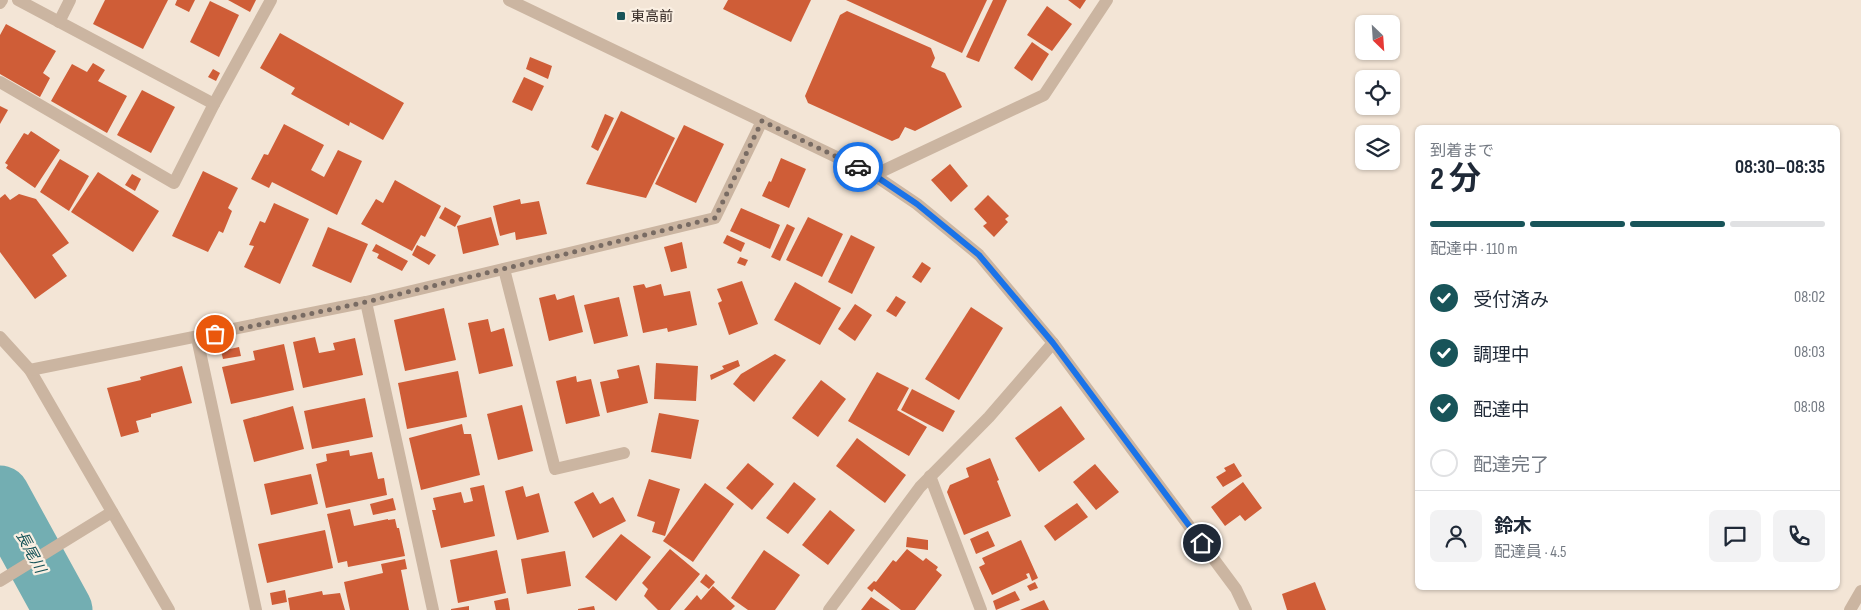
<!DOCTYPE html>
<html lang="ja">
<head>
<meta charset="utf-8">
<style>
  :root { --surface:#fff; --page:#f2f2f3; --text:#1f2937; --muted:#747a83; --line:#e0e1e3; --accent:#185459 }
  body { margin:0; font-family:"Sofia Sans Condensed","Noto Sans JP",sans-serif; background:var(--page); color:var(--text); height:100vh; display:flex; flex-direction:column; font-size:19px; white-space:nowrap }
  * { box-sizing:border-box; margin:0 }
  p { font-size:16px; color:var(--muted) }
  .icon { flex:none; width:28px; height:28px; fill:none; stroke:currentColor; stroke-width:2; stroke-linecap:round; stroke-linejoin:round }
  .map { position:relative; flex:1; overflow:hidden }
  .drawer { position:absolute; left:1415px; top:125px; width:425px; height:465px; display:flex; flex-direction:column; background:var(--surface); border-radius:8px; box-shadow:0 1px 4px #0004 }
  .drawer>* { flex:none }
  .needle { width:32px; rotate:155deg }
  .tools { position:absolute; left:1355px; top:15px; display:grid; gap:10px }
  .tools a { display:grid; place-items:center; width:45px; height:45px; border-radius:8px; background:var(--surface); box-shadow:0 1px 4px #0004; font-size:25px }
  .pin { position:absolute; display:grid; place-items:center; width:42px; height:42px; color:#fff; margin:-21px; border:2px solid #fff; border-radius:50%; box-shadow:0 1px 5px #0007 }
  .courier { position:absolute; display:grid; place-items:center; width:50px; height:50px; margin:-25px; border:4px solid #1a73e8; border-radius:50%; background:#fff; color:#222; box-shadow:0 1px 6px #0007 }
  .summary em { font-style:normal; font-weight:700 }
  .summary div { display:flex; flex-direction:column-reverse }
  .summary { display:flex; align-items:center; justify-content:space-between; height:85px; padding:0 15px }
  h1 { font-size:32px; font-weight:700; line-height:38px }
  .bar { display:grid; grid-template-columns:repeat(4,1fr); gap:8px 5px; align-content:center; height:60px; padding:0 15px }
  .bar i { height:6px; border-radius:4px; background:var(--line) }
  .bar .active { background:var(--accent) }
  .bar p { grid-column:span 4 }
  .line { display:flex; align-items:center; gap:12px; padding:0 15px; border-top:1px solid var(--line) }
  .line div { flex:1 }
  .round { display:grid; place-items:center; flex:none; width:52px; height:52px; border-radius:8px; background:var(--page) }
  ol { padding:0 15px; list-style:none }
  li { display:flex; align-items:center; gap:15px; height:55px }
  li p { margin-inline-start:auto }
  li .icon { padding:5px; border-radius:50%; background:var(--accent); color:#fff; stroke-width:4 }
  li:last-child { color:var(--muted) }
  li i { width:28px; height:28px; border:2px solid var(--line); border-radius:50% }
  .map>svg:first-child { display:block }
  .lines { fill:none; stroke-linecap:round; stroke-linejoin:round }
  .river { stroke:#73aeb2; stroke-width:59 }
  .building { fill:#cf5d37 }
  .minor { stroke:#cbb5a1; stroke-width:12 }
  .tertiary { stroke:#cbb5a1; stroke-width:12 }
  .done { stroke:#786b63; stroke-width:5; stroke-dasharray:0 9 }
  .route { stroke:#1a73e8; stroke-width:6 }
  .poi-dot { fill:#185459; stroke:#faefe2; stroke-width:2 }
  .labels { text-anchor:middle; stroke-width:4.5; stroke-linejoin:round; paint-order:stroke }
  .poi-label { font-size:14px; fill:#352a25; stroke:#faefe2; text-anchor:start }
  .water-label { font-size:15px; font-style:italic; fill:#185459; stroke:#faefe2 }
</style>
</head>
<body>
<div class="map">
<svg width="1861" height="610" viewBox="0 0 1861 610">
  <rect width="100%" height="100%" fill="#f3e5d6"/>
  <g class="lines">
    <polyline class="river" points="0,495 63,610"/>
  </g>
  <g class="building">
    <polygon points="105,0 168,0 143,49 93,24"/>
    <polygon points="177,0 195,0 189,12 175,5"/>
    <polygon points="228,0 256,0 250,12"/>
    <polygon points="728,0 811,0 791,42 723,9"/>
    <polygon points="846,0 987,0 962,53"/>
    <polygon points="993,0 1007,0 979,62 966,57"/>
    <polygon points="1068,0 1086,0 1080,9"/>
    <polygon points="210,1 239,15 219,57 190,42"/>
    <polygon points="1047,6 1072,24 1052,51 1027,35"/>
    <polygon points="847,11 931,48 935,58 931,67 945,73 962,107 915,131 905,127 899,138 892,141 808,103 805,96 840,15"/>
    <polygon points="6,24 56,51 43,73 50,78 40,97 0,74 0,35"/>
    <polygon points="280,33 404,103 383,140 350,122 349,126 291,94 295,88 260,68"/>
    <polygon points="1032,42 1049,54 1032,81 1014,68"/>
    <polygon points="530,57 552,66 548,79 526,69"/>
    <polygon points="93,63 105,70 98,81 127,96 107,133 51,101 72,64 87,72"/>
    <polygon points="213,69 220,73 216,81 208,77"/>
    <polygon points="524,77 544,86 532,111 512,102"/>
    <polygon points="142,90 175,107 151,153 117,135"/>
    <polygon points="0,106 8,110 0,124"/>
    <polygon points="621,111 675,138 646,198 586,184"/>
    <polygon points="605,114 614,118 598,151 591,147"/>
    <polygon points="284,124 324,145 311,170 324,177 338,150 362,161 337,215 272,182 269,188 251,179 264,154 268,155"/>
    <polygon points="684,125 724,144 696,203 655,184"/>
    <polygon points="31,131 60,150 35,188 6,168 8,165 5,163 24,133 28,135"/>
    <polygon points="781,158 806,169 789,208 762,196 769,181 771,182"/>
    <polygon points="60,159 89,176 69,211 40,192"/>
    <polygon points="950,164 968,186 951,202 931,180"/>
    <polygon points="203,171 238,188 228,208 232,211 223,233 219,231 208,252 172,236"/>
    <polygon points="98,172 159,211 133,252 71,212"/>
    <polygon points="132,174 141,179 135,191 125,185"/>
    <polygon points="395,180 441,206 425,237 421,235 412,251 361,224 376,199 383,203"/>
    <polygon points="5,194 10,200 19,194 36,199 69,243 52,255 67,276 35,299 0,252 0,198"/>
    <polygon points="988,195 1009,216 1005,219 1008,222 994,237 983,226 987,223 974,209"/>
    <polygon points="520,199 521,204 539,201 547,234 516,240 515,232 500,236 493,206"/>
    <polygon points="274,203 309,219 280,284 244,267 254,246 249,245 260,221 265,223"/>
    <polygon points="445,207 461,216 455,227 439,218"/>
    <polygon points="741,208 780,225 770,249 730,231"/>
    <polygon points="491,217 499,245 463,254 457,226"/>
    <polygon points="808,217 843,234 822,277 786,260"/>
    <polygon points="787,224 795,228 780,261 771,257"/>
    <polygon points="328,227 368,244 351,283 312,266"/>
    <polygon points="727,235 745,243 741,252 723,243"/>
    <polygon points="851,235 875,247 852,294 828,282"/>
    <polygon points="682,242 687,268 671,272 664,247"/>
    <polygon points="376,244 408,261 402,271 377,258 379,254 372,251"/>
    <polygon points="417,245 436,255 429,265 412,255"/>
    <polygon points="740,257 748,260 745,266 737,263"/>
    <polygon points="922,262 931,268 921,283 912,277"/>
    <polygon points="742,281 758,324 729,335 718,303 722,301 717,289"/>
    <polygon points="795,282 841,308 820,345 774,320"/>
    <polygon points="644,284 646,288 661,284 664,296 690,291 697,325 668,332 667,328 643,333 633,286"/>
    <polygon points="555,294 557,300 574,295 583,332 549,341 539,298"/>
    <polygon points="896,296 906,302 896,317 886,311"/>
    <polygon points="619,297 628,336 594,344 584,305"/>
    <polygon points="855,304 872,315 855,341 838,329"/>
    <polygon points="971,307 1003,328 959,400 925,379"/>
    <polygon points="444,308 456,360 405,371 394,320"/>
    <polygon points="488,319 491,332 504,328 513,366 479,374 468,323"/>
    <polygon points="315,337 319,353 335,350 333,343 355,338 363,375 303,388 293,342"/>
    <polygon points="284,344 294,390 231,404 222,367 255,360 253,351"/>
    <polygon points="239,347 241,356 223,359 221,351"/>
    <polygon points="775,354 786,360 754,402 733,384 741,374"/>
    <polygon points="738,360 740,366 711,380 710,375 724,369 722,366"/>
    <polygon points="656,363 698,366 696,401 654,399"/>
    <polygon points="639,365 648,403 607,413 600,382 619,378 617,370"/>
    <polygon points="182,366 192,403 151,414 151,417 136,421 139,432 121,437 107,388 141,380 140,377"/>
    <polygon points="458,371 467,417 407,429 398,383"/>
    <polygon points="877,372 909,388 897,410 927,427 909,456 848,421"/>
    <polygon points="576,376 577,382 591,379 600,416 566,424 556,381"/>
    <polygon points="821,380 846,399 818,437 792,418"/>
    <polygon points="912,389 955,411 943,432 901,410"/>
    <polygon points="365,398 373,437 312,449 304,411"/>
    <polygon points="522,405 533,451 498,460 487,414"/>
    <polygon points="293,406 304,449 254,462 243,420"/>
    <polygon points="1061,406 1085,439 1039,472 1015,438"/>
    <polygon points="659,413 699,420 691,459 651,452"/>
    <polygon points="462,424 464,434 471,434 480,475 421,490 409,438"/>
    <polygon points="857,438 906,475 885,503 836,466"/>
    <polygon points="349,450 350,456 372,452 378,479 384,478 387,495 326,508 316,464 327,461 326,454"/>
    <polygon points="990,458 999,480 997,481 1011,516 964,535 947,492 950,485 969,477 966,468"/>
    <polygon points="748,463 774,484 752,510 726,488"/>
    <polygon points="1234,463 1242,476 1223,487 1216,477 1226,471 1224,468"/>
    <polygon points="1095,464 1119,492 1096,510 1073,482"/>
    <polygon points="311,474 318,504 271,515 264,484"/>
    <polygon points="649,479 680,489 665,536 652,532 655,522 637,516"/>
    <polygon points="794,482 816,499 788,534 766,518"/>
    <polygon points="1243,482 1262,508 1245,521 1240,515 1225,526 1211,507"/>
    <polygon points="705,483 734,504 693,562 663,541"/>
    <polygon points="484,485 495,536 441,548 432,510 436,510 433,498 461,492 464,503 473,501 470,488"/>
    <polygon points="523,486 526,497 539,493 549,532 517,540 505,491"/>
    <polygon points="593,492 600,504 613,497 626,521 593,538 574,502"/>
    <polygon points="393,498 396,510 373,515 370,504"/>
    <polygon points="1077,503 1088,517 1055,541 1044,526"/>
    <polygon points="350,509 354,526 388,519 388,520 395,519 397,528 399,528 405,556 348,567 347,561 338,563 327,514"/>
    <polygon points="830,510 855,530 828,565 802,545"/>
    <polygon points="325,530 333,568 267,583 258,544"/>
    <polygon points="988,531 995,546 976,554 970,539"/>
    <polygon points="621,534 651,557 616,601 585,577"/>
    <polygon points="907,537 928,540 928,550 906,547"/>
    <polygon points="1021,540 1038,578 1032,581 1029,573 1026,574 1028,578 992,595 979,567 985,564 982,558"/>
    <polygon points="670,549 700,574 670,610 658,610 644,596 648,589 642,583"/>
    <polygon points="907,549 923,561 926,558 938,567 936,570 942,575 915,610 901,610 874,589 872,592 867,588 874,581 876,582 893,560 896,562"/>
    <polygon points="497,550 506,593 458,603 450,560"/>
    <polygon points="764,550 800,575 775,610 748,610 731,598"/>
    <polygon points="565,551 571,586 527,594 521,559"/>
    <polygon points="405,559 407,569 401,570 409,610 350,610 344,582 383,573 381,564"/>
    <polygon points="706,574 715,582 709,589 700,582"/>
    <polygon points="1035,582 1038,588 1030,591 1027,586"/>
    <polygon points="1315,582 1326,610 1287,610 1282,594"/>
    <polygon points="713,586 735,606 731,610 684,610 697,595 701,600"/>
    <polygon points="285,590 287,602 272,605 270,593"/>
    <polygon points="322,591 323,595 340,593 345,610 290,610 288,598"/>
    <polygon points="1015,591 1020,600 996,610 993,601"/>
    <polygon points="871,597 890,610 861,610"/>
    <polygon points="508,598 510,610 496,610 494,601"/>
    <polygon points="1044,600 1049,610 1020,610"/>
    <polygon points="469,606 469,610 451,610 451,609"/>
    <polygon points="594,606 595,610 578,610 578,609"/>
  </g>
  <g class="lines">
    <g class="minor">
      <polyline points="0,3 2,0"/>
      <polyline points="59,22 70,0"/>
      <polyline points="0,82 174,183 214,104 18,0"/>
      <polyline points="214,104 271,0"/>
      <polyline points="874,175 1044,95 1107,0"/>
      <polyline points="504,269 555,469 624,453"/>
      <polyline points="366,302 433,610"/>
      <polyline points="0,337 30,370 169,610"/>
      <polyline points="197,338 256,610"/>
      <polyline points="30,370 366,302 715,218 762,121"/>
      <polyline points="930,476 981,610"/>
      <polyline points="0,581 112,512"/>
      <polyline points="829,610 920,487 989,417 1053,343"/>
      <polyline points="1850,610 1861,591"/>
    </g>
    <polyline class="tertiary" points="509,0 874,175 917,204 979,255 1053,343 1236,589 1246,610"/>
  </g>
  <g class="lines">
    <polyline class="done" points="215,334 366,302 715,218 762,121 858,167"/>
    <polyline class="route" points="858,167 874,175 917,204 979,255 1053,343 1202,543"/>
  </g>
  <rect class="poi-dot" x="616" y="11" width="10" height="10" rx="2.5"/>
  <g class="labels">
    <g class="poi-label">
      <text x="631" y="21">東高前</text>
    </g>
    <g class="water-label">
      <text transform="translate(31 552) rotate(62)" y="5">長尾川</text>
    </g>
  </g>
</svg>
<div class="tools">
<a><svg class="needle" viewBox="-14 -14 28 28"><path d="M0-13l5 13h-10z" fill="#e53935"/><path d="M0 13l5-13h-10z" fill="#747a83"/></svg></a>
<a><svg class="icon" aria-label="locate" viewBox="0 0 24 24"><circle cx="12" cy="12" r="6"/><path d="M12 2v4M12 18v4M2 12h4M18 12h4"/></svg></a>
<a><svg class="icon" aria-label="layers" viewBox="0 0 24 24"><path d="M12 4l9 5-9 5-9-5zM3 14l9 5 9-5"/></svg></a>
</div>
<div class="pin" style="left:215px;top:334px;background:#ea580c"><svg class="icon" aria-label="bag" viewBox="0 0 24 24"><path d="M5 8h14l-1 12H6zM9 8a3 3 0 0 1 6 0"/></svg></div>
<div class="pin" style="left:1202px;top:543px;background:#1f2937"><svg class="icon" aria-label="home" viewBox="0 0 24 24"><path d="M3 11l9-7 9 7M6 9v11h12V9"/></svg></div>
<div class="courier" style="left:858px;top:167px"><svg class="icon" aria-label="car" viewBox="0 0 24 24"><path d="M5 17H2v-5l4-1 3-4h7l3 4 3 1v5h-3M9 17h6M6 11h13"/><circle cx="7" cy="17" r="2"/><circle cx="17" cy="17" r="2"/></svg></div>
<section class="drawer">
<div class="summary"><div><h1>2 分</h1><p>到着まで</p></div><em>08:30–08:35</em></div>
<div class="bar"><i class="active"></i><i class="active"></i><i class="active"></i><i></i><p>配達中 · 110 m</p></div>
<ol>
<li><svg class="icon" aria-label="check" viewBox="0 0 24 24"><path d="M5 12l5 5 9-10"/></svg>受付済み<p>08:02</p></li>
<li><svg class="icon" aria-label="check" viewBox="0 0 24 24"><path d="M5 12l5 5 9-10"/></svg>調理中<p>08:03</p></li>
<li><svg class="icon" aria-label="check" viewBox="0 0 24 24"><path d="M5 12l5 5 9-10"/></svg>配達中<p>08:08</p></li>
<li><i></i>配達完了</li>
</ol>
<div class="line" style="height:90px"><a class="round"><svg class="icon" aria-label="person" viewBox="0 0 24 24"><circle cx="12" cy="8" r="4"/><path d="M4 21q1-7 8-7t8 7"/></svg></a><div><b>鈴木</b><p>配達員 · 4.5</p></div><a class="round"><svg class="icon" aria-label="chat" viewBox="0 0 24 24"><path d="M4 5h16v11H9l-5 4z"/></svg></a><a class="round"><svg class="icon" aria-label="phone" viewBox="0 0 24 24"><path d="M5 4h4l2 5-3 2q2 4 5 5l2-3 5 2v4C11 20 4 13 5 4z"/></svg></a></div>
</section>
</div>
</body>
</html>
